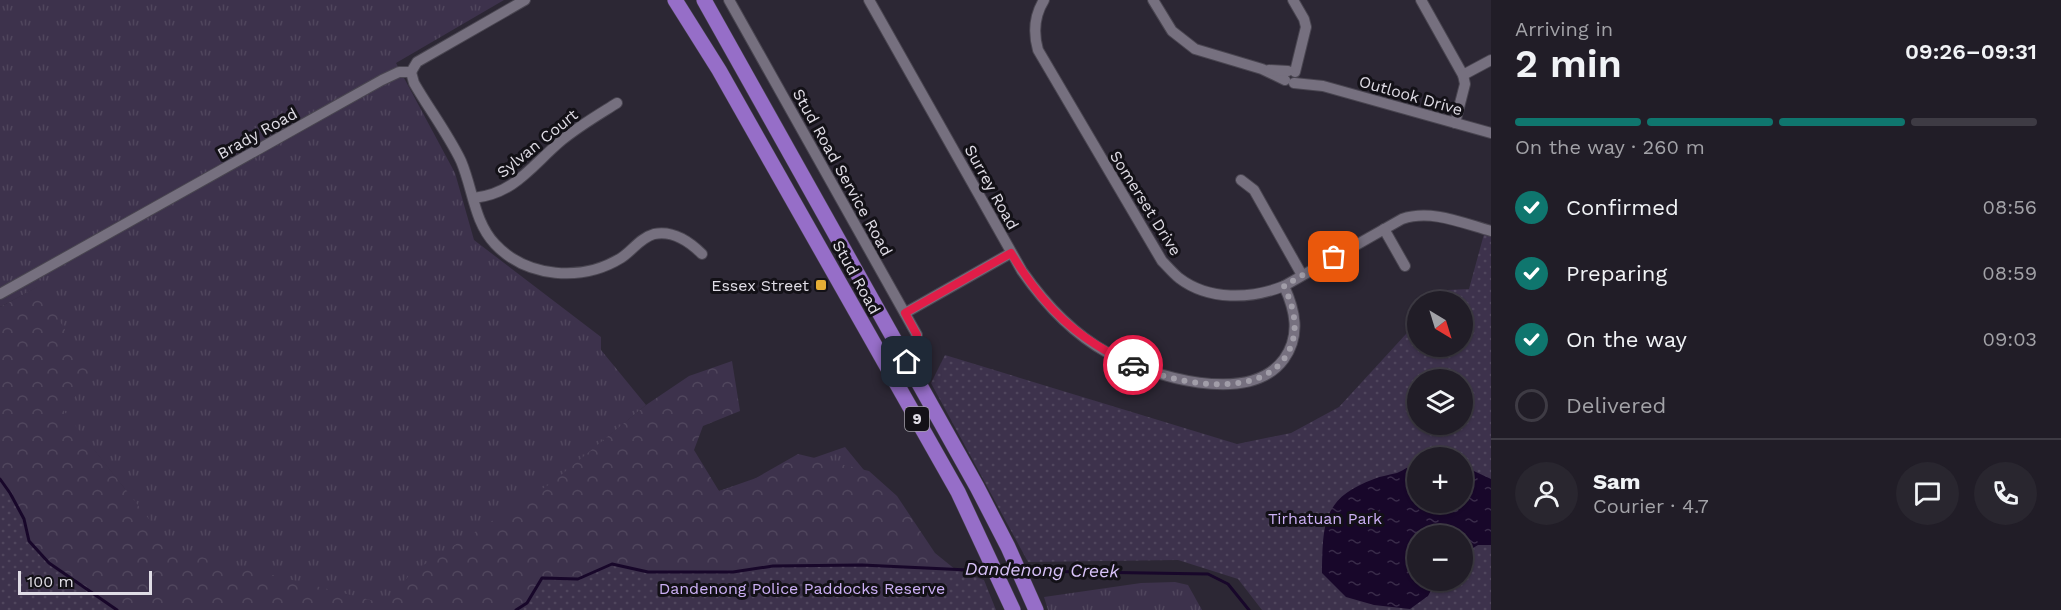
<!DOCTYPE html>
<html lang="en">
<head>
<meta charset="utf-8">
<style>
  :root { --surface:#211d27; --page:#29262f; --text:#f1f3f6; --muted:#a2a2a7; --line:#3e3b44; --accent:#0f766e }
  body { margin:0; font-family:"Work Sans",sans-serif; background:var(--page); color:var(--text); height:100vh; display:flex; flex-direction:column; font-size:22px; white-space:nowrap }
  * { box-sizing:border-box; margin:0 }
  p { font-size:20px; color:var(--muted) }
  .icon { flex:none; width:33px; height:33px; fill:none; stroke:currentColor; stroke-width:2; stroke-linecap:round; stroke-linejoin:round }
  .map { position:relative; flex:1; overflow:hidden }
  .drawer { display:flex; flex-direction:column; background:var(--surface); width:570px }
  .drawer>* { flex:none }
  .needle { width:39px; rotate:142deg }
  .tools { position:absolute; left:1407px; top:291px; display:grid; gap:12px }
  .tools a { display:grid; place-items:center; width:66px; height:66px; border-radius:50%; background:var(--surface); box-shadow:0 2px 4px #0004,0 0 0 2px var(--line); font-size:30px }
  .scale { position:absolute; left:18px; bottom:15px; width:134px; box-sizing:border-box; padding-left:6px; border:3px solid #e0dde6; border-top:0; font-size:16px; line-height:21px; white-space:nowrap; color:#e0dde6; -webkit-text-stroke:4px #131117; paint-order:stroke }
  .pin { position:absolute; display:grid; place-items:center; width:51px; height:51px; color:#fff; margin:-26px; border-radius:12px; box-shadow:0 3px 9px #0006 }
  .courier { position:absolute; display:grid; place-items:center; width:60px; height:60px; margin:-30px; border:4px solid #e11d48; border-radius:50%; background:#fff; color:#222; box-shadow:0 2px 8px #0007 }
  .overview em { font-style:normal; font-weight:600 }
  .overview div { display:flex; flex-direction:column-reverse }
  .overview { display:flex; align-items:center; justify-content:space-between; height:102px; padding:0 24px }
  h1 { font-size:39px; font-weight:600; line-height:45px }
  .bar { display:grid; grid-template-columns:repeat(4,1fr); gap:9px 6px; align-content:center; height:72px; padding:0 24px }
  .bar i { height:8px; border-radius:4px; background:var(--line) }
  .bar .current { background:var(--accent) }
  .bar p { grid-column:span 4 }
  .line { display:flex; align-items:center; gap:15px; padding:0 24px; border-top:2px solid var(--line) }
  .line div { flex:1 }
  .round { display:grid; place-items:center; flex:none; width:63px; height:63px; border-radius:32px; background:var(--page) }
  ol { padding:0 24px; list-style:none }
  li { display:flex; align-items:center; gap:18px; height:66px }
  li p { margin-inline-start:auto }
  li .icon { padding:6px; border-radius:50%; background:var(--accent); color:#fff; stroke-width:4 }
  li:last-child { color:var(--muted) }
  li i { width:33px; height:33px; border:3px solid var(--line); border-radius:50% }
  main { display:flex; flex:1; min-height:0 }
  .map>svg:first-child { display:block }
  .grass { fill:url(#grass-tufts) }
  .forest { fill:url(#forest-crowns) }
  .park { fill:url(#park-dots); fill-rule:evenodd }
  .water { fill:url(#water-ripples) }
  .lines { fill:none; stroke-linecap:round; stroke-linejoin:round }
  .stream { stroke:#18072a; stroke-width:3 }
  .minor-casing { stroke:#494550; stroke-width:12 }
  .highway-casing { stroke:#494550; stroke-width:16 }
  .minor { stroke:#76707f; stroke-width:10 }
  .highway { stroke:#966ec8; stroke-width:15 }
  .done { stroke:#a19da8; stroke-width:6; stroke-dasharray:0 10.8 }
  .route { stroke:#e11d48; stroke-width:8 }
  .poi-dot { fill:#e5ad35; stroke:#131117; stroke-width:2 }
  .labels { text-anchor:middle; stroke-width:6; stroke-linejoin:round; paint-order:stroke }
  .shield { fill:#131117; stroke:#a2a0a8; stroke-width:1.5 }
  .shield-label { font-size:15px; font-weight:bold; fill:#e0dde6 }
  .street-label { font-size:16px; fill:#e0dde6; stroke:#131117 }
  .poi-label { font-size:16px; fill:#e0dde6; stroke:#131117; text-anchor:end }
  .park-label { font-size:16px; fill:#ccb0f5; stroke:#131117 }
  .water-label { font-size:18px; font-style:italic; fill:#d9c3fa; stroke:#131117 }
</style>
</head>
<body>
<main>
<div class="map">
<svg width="1491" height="610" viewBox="0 0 1491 610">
  <defs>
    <pattern id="grass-tufts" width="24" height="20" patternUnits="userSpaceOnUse" patternTransform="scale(1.5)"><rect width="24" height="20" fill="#3d324c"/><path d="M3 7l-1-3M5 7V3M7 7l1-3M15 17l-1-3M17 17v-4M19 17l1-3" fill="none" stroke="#50465d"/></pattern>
    <pattern id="forest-crowns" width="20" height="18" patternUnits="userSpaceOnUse" patternTransform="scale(1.5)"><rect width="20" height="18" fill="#3d324c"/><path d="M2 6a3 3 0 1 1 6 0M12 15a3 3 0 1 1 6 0" fill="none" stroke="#50465d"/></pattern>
    <pattern id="park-dots" width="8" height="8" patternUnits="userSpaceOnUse" patternTransform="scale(1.5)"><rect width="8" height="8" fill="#3d324c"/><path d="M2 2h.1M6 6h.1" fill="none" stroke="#50465d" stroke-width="1.8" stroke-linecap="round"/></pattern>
    <pattern id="water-ripples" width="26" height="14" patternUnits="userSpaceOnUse" patternTransform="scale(1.5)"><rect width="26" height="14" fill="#18072a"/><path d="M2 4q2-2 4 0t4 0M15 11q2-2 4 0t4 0" fill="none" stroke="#392b49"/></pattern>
  </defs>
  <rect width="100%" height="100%" fill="#2c2734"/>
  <g class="grass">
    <polygon points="0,0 504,0 396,63 455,173 474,240 601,337 601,350 646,405 566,472 652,414 719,491 845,447 923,542 948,610 0,610 0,458 125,489 62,410 38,287 0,307"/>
    <polygon points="1175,582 1188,585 1202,610 1048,610 1044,597 1141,583"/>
  </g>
  <polygon class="forest" points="39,286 93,377 63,410 178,556 202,557 386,604 411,573 550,484 646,405 689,376 732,361 740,411 703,426 694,450 719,491 749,482 798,454 869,471 897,496 935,553 956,570 862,565 773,566 733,572 648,572 612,564 578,579 542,578 527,603 516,610 117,610 49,563 29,541 24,519 10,493 0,479 0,307"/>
  <g class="park">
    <path d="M 1484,234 L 1491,236 L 1491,610 L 1262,610 L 1238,579 L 1178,560 L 1028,562 L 931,383 L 945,355 L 1237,444 L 1291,433 L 1339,407 L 1417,322 L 1418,346 L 1462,346 L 1462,302 L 1436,301 L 1447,290 L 1469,289 ZM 1418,380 L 1462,380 L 1462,424 L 1418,424 ZM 1418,458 L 1462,458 L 1462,502 L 1418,502 ZM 1418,536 L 1462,536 L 1462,580 L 1418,580 Z"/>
    <polygon points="0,479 10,493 24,519 29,541 49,563 117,610 0,610"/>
    <polygon points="612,564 648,572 733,572 773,566 862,565 956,570 984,580 996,610 516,610 527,603 542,578 578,579"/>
  </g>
  <path class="water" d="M 1417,462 L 1418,502 L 1462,502 L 1463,466 L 1491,479 L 1491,545 L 1478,545 L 1463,554 L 1462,536 L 1418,536 L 1418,580 L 1436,581 L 1428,596 L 1410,609 L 1374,605 L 1346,597 L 1322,573 C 1323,524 1322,498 1374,479 C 1381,476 1389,475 1397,473 C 1404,470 1411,465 1417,462 Z"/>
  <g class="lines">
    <g class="stream">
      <polyline points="0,479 10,493 24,519 29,541 49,563 117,610"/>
      <polyline points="1023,571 1208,574 1228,584 1249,610"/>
      <polyline points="516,610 527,603 542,578 578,579 612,564 648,572 733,572 773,566 862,565 989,571"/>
    </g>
    <g class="minor-casing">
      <g id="minor">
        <polyline points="729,0 917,335 907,362"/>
        <path d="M 869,0 L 1022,271 C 1045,304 1073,334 1108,353 C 1151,376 1249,407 1284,359 C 1301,335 1295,310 1284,286"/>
        <path d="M 1044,0 C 1034,16 1033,32 1038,50 L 1162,261 C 1168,267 1173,273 1179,278 C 1209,301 1251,299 1284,286 L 1402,219 C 1431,209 1462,223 1491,231"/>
        <polyline points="1153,0 1172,31 1195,49 1262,69 1285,80"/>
        <polyline points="1293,0 1304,19 1306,27 1295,72"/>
        <polyline points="1421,0 1463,75 1465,84 1455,123"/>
        <polyline points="1269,70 1288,71"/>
        <path d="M 411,72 L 414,83 C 429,109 448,134 461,161 C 473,189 474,222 495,244 C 527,278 582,282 621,258 C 632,251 640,238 654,234 C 673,230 689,241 702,254"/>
        <polyline points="411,72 417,62 525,0"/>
        <polyline points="1463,75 1491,60"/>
        <polyline points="1294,83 1323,86 1491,133"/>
        <polyline points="1241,180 1254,190 1302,275"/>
        <path d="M 474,198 C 516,193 532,165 562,140 C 579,126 598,115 617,103"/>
        <polyline points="1384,229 1405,266"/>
        <polyline points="0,294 382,80 399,72 411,72"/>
        <polyline points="905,313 1011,253"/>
      </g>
    </g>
    <g class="highway-casing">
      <g id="highway">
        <polyline points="675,0 719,70 958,492 1013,610"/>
        <polyline points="704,0 977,487 1008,547 1036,610"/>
      </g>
    </g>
    <use href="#minor" class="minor"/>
    <use href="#highway" class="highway"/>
  </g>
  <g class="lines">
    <path class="done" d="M 1133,365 C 1173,383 1254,400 1284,359 C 1301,335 1295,310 1284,286 L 1334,257"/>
    <path class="route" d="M 907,362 L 917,335 L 905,313 L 1011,253 C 1044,308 1076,338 1133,365"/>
  </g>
  <rect class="poi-dot" x="815" y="279" width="12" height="12" rx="3"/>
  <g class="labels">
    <rect class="shield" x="905" y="407" width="24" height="24" rx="4.5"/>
    <g class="shield-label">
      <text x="917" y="424">9</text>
    </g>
    <g class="street-label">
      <text transform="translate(1411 95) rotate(16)" y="6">Outlook Drive</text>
      <text transform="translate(257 133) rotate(-29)" y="6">Brady Road</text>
      <text transform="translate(537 143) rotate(-39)" y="6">Sylvan Court</text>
      <text transform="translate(843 172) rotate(61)" y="6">Stud Road Service Road</text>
      <text transform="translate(992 187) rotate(61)" y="6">Surrey Road</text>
      <text transform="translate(1146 203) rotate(58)" y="6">Somerset Drive</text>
      <text transform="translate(857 277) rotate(61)" y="6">Stud Road</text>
    </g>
    <g class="poi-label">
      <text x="809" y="291">Essex Street</text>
    </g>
    <g class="park-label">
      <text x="1325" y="524">Tirhatuan Park</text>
      <text x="802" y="594">Dandenong Police Paddocks Reserve</text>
    </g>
    <g class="water-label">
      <text transform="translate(1042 570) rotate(1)" y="6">Dandenong Creek</text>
    </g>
  </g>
</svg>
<div class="tools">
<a><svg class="needle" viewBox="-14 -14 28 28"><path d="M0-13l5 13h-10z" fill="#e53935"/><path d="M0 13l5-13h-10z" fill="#a2a2a7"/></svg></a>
<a><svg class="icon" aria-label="layers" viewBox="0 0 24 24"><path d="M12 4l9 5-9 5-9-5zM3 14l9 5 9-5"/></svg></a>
<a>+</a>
<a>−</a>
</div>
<div class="scale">100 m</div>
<div class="pin" style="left:1334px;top:257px;background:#ea580c"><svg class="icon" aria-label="bag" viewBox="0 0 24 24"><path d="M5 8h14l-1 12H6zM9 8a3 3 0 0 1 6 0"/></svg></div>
<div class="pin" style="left:907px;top:362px;background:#1f2937"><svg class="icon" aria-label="home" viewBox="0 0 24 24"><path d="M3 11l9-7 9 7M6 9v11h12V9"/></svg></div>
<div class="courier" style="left:1133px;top:365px"><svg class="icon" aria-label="car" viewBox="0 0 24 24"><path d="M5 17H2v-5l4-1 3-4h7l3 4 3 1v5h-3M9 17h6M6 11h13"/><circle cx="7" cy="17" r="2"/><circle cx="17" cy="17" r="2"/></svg></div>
</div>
<section class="drawer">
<div class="overview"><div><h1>2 min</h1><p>Arriving in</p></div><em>09:26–09:31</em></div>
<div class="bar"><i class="current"></i><i class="current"></i><i class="current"></i><i></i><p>On the way · 260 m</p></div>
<ol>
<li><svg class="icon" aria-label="check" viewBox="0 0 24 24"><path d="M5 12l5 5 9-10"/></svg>Confirmed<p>08:56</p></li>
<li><svg class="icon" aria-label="check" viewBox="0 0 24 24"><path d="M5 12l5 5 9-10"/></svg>Preparing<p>08:59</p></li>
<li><svg class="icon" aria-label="check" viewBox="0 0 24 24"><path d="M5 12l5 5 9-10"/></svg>On the way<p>09:03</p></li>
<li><i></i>Delivered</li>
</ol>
<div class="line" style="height:108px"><a class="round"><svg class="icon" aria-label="person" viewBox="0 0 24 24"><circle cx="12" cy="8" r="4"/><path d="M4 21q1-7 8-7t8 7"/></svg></a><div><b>Sam</b><p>Courier · 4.7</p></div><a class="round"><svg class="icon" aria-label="chat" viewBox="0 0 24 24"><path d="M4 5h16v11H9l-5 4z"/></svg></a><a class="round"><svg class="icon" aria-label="phone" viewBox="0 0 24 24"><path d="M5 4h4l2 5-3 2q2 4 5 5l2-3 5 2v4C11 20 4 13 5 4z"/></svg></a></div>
</section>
</main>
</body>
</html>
